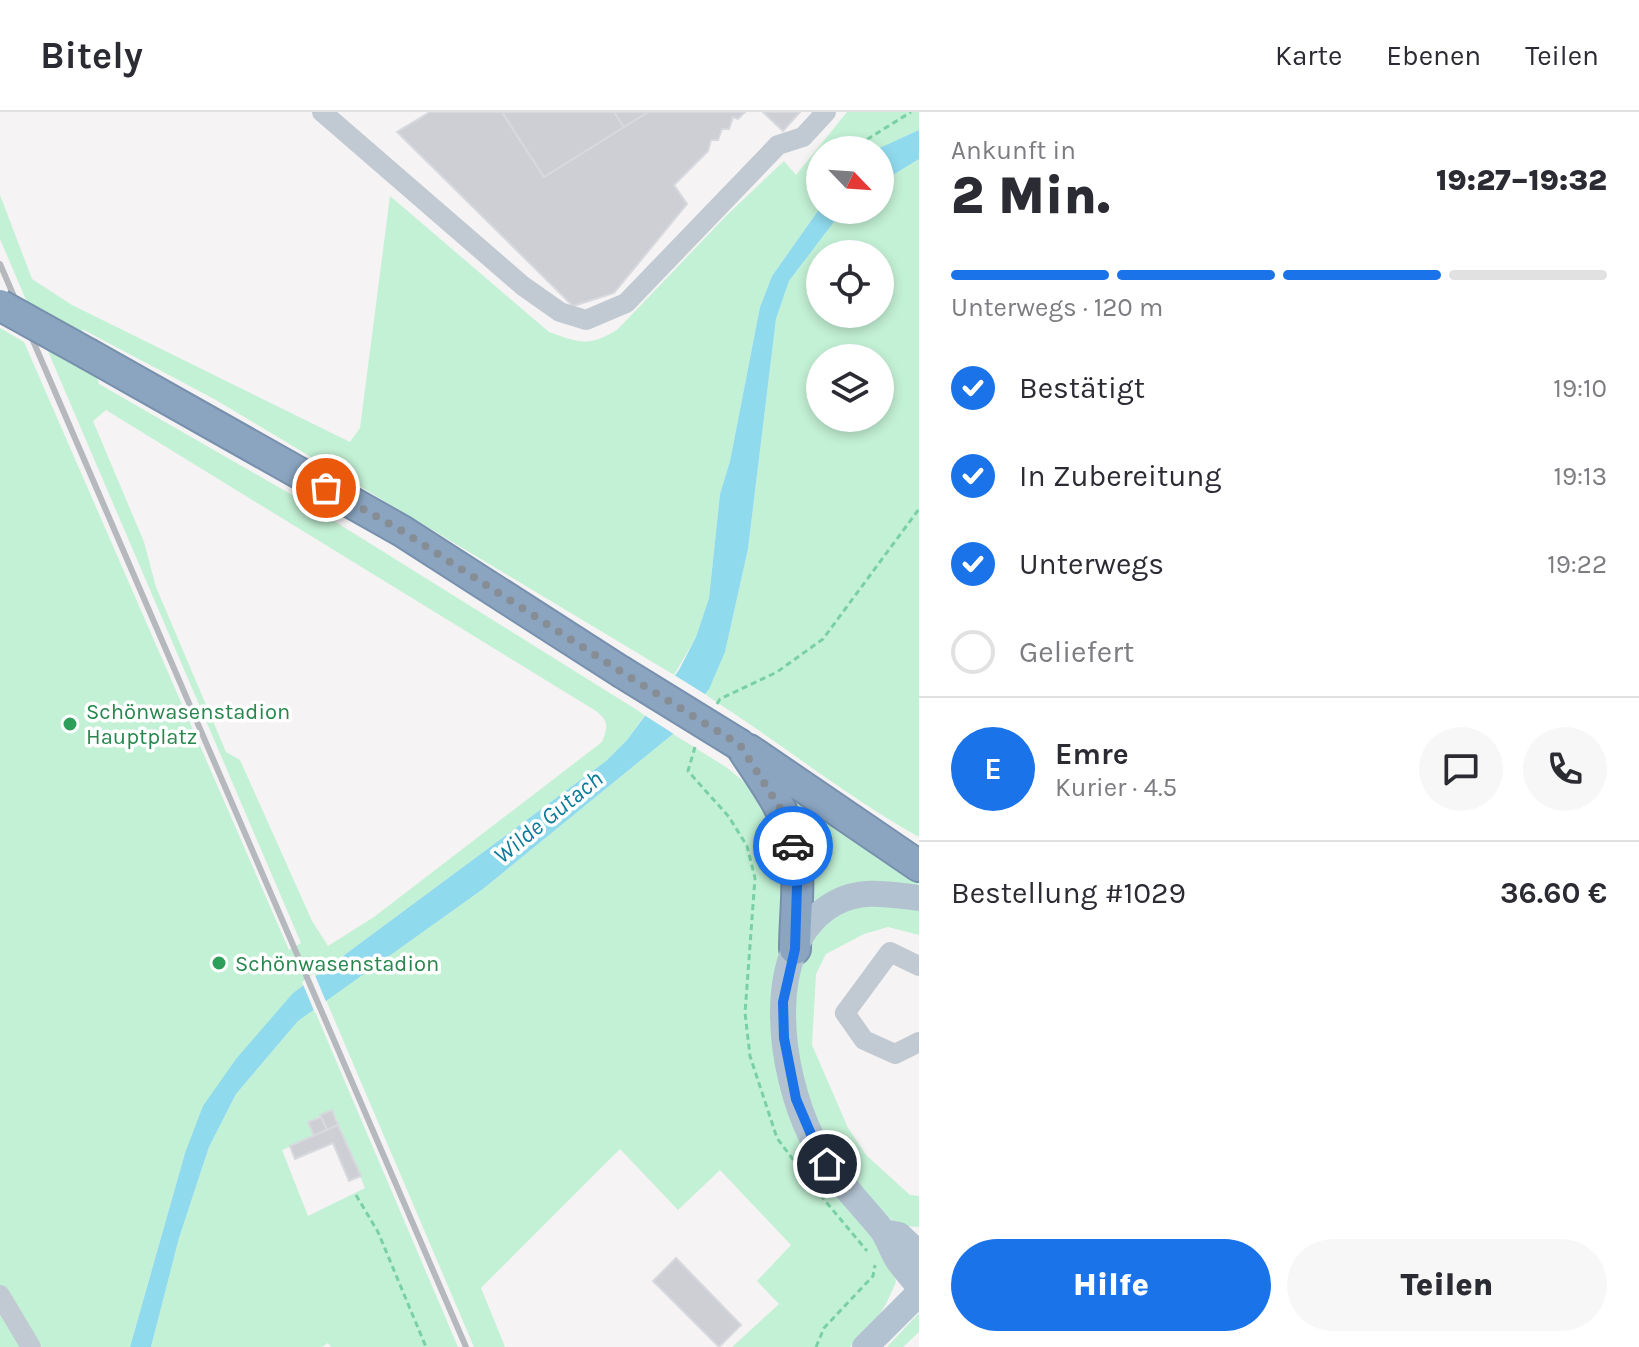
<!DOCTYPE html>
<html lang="de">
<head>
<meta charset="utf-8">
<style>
  :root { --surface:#fff; --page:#f7f7f7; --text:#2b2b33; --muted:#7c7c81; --line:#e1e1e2; --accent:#1a73e8 }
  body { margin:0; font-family:Karla,sans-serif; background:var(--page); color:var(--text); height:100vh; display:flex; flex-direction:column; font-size:30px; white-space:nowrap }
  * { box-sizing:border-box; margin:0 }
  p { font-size:26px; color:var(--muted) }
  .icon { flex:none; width:44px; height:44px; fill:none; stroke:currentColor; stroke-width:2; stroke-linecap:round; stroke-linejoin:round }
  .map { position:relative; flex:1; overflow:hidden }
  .drawer { display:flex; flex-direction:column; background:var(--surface); width:720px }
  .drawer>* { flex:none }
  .needle { width:52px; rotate:115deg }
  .fabs { position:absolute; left:806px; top:24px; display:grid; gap:16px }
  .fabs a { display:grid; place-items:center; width:88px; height:88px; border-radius:50%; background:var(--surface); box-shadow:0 4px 12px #0003; font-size:40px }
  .pin { position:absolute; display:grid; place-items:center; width:68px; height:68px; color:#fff; margin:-34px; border:4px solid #fff; border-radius:50%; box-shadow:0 2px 8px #0007 }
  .courier { position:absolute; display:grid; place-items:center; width:80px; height:80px; margin:-40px; border:6px solid #1a73e8; border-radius:50%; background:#fff; color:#222; box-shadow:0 2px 10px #0007 }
  .overview em { font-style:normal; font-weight:800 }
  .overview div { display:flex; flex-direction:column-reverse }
  .overview { display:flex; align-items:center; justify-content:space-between; height:136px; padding:0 32px }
  h1 { font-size:52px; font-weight:800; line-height:60px }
  .bar { display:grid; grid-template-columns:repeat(4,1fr); gap:12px 8px; align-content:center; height:96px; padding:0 32px }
  .bar i { height:10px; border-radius:6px; background:var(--line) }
  .bar .on { background:var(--accent) }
  .bar p { grid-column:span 4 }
  .line { display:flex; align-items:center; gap:20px; padding:0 32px; border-top:2px solid var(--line) }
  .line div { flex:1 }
  .round { display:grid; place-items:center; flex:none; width:84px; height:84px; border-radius:42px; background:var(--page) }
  ol { padding:0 32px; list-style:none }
  li { display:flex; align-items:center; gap:24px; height:88px }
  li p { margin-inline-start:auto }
  li .icon { padding:8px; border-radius:50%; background:var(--accent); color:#fff; stroke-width:4 }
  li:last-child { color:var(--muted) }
  li i { width:44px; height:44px; border:4px solid var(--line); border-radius:50% }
  .button { display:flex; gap:16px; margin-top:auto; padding:16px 32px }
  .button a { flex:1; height:92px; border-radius:48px; background:var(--accent); color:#fff; font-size:32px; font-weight:800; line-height:92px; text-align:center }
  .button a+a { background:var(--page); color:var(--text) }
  header { display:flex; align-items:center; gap:48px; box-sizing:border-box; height:112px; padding:0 40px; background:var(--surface); border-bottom:2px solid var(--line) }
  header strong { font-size:38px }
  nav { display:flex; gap:44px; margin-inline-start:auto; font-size:28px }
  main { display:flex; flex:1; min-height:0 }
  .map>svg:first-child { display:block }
  .green { fill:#c3f1d5; fill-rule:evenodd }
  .water { fill:#90daee }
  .pier { fill:#f5f3f3 }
  .building { fill:#cdcfd5; stroke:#d7d9de; stroke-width:2 }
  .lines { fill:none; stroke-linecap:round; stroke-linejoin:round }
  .highway-casing { stroke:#7690ad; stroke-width:34 }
  .path { stroke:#7ad0a6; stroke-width:3; stroke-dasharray:6 4; stroke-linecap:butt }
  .minor { stroke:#c1cad2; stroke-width:20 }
  .major { stroke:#b3c2d1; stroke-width:26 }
  .highway { stroke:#8ba5c1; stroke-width:30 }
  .rail { stroke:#b5b8bd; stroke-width:6 }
  .highway-bridge-casing { stroke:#7690ad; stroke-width:34; stroke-linecap:butt }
  .highway-bridge { stroke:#8ba5c1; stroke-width:30 }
  .done { stroke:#868d94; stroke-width:8; stroke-dasharray:0 14.4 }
  .route { stroke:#1a73e8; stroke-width:10 }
  .leisure-dot { fill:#2e9e5b; stroke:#fff; stroke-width:3 }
  .labels { text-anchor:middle; stroke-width:7; stroke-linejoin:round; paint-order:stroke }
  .leisure-label { font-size:22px; fill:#27864d; stroke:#fff; text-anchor:start }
  .water-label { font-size:24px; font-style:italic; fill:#0c7c9b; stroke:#fff }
</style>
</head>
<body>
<header>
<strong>Bitely</strong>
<nav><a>Karte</a><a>Ebenen</a><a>Teilen</a></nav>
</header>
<main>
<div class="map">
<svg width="919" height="1235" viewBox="0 0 919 1235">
  <rect width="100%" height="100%" fill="#f5f3f3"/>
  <g class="green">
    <path d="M 847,0 L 919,0 L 919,18 L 875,38 L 820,38 L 820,96 L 772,164 L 760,195 L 730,349 L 720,382 L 709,486 L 696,525 L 674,563 L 216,288 L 82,217 L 99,272 L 294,384 L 645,603 L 627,628 L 606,649 L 293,881 L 185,1041 L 130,1235 L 0,1235 L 0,216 L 24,230 L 289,838 L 301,831 L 0,127 L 0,83 L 32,167 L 72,193 L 350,330 L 360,316 L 390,84 L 549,220 C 579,231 591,235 618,217 L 727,103 L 784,49 L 796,63 ZM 106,298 L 596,599 C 609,609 608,615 602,630 L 374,805 L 328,834 L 312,809 L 240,648 L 226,640 L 156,475 L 144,430 L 93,309 Z"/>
    <path d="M 919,47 L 919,725 C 844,683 777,628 704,582 L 725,540 L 748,437 L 776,207 L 789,169 L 843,98 L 880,98 L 880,71 ZM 820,142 L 880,142 L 880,202 L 820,202 ZM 820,246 L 880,246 L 880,306 L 820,306 Z"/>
    <polygon points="673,622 726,655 748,673 769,697 791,767 774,912 838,1085 884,1141 894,1161 896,1170 886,1192 876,1208 850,1235 732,1235 779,1192 757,1169 791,1133 720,1058 678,1098 620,1037 481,1176 505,1235 474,1235 326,888 483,777"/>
    <polygon points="781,677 919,771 916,778 809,804"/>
    <polygon points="859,789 919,798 919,823 888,815 864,822 826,842 816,862 812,933 848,1016 866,1043 910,1083 919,1084 919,1115 904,1114 883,1103 813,1015 789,901 801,839 834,799"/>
    <path d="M 314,897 L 458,1235 L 331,1235 L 328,1231 L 322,1235 L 151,1235 L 179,1126 L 209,1035 L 236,982 L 298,909 ZM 332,998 L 365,1076 L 308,1104 L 282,1038 L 314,1024 L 308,1010 Z"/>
    <polygon points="919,1201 919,1220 903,1235 887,1235"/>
  </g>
  <g class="water">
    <polygon points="919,18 919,47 880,71 880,38 875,38"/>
    <polygon points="820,96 820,98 843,98 789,169 776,207 748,437 725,540 709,577 673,622 483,777 298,909 236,982 209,1035 179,1126 151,1235 130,1235 185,1041 203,994 236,947 293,881 606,649 627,628 679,558 696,525 709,486 720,382 730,349 760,195 772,164"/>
  </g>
  <g class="pier">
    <polygon points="671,561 708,584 677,624 641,601"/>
    <polygon points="314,861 327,892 315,901 302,870"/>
  </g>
  <g class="building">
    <polygon points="430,0 502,0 544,65 648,0 745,0 738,7 733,5 729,17 722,17 718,28 711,28 708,39 674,73 687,92 614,181 573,194 397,20"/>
    <polygon points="502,0 614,0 624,15 544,65"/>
    <polygon points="614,0 648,0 624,15"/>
    <polygon points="763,0 800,0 783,19"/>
    <polygon points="332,998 338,1013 327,1018 320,1003"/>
    <polygon points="321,1005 327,1018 314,1024 308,1010"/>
    <polygon points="338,1013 361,1064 349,1069 333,1031 295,1047 290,1034"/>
    <polygon points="676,1146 741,1213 719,1235 653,1169"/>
  </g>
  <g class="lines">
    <g class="highway-casing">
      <g id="highway">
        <polyline points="90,243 402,419 620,559"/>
        <path d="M 740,633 C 759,662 782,692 792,725 C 802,761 795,801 795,837"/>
        <polyline points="749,638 919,754"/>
      </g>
    </g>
    <g class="path">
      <polyline points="850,38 911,0"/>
      <polyline points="717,592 720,587 777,560 823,527 919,397"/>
      <polyline points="695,635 688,659 729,705 747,734 755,766 745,901 750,944 777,1026 812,1073 867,1139"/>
      <polyline points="356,1083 378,1120 426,1235"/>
      <polyline points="816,1235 824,1216 873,1164 875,1153"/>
    </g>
    <g class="minor">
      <polyline points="322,0 523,174 560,200 586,208 626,191 778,33 803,25 826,0"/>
      <polyline points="919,854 890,840 845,901 864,928 895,942 919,930"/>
      <polyline points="0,1183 31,1235"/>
    </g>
    <g class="major">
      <path d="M 919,786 C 891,783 862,776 835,791 C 759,833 780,962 812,1026 C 830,1062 857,1087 882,1118 C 888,1126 891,1136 896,1145 C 902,1155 911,1165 919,1174"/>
      <polyline points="884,1120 899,1123 919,1142"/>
      <polyline points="865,1235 919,1181"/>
    </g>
    <use href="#highway" class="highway"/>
    <polyline class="rail" points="0,152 466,1235"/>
    <g class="highway-bridge-casing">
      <g id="highway-bridge">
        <polyline points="0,193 90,243"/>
        <polyline points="620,559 740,633"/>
      </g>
    </g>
    <use href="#highway-bridge" class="highway-bridge"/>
  </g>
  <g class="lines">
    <polyline class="done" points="326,376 402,419 620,559 740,633 780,696 793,734"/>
    <polyline class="route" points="793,734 797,774 795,837 783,890 784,926 796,987 813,1027 827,1052"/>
  </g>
  <g class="leisure-dot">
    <circle cx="70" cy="612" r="8"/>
    <circle cx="219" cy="851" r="8"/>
  </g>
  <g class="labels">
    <g class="leisure-label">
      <text x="86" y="607">Schönwasenstadion<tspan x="86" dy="25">Hauptplatz</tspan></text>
      <text x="235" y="859">Schönwasenstadion</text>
    </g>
    <g class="water-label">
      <text transform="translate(548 705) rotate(-39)" y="8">Wilde Gutach</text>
    </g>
  </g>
</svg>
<div class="fabs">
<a><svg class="needle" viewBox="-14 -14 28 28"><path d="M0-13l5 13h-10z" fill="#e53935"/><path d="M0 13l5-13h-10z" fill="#7c7c81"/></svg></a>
<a><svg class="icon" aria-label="locate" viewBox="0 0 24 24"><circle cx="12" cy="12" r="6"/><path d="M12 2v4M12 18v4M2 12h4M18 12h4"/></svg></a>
<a><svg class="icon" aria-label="layers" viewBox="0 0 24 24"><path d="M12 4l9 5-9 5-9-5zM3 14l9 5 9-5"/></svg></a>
</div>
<div class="pin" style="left:326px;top:376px;background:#ea580c"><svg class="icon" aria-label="bag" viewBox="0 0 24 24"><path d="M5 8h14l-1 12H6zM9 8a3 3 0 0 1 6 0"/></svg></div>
<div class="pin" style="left:827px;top:1052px;background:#1f2937"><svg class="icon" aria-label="home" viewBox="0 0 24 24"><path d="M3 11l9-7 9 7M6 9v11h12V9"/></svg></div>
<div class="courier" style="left:793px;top:734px"><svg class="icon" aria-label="car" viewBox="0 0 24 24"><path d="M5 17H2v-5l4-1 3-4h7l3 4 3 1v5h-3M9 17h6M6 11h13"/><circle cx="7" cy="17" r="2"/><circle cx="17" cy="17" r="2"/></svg></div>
</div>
<section class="drawer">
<div class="overview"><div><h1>2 Min.</h1><p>Ankunft in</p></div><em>19:27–19:32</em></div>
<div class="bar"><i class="on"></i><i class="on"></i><i class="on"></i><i></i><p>Unterwegs · 120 m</p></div>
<ol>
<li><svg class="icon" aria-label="check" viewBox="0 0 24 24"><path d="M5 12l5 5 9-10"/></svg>Bestätigt<p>19:10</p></li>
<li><svg class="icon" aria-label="check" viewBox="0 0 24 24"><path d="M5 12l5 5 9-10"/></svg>In Zubereitung<p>19:13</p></li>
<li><svg class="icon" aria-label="check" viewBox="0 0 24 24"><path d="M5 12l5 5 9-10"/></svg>Unterwegs<p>19:22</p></li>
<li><i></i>Geliefert</li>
</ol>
<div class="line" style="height:144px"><b class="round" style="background:var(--accent);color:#fff">E</b><div><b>Emre</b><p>Kurier · 4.5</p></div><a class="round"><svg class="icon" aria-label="chat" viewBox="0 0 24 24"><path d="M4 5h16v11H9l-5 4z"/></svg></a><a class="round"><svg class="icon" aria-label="phone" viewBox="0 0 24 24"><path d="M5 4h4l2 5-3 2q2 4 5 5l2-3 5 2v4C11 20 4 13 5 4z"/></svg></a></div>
<div class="line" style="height:104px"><div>Bestellung #1029</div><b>36.60 €</b></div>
<div class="button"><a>Hilfe</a><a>Teilen</a></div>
</section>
</main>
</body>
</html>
